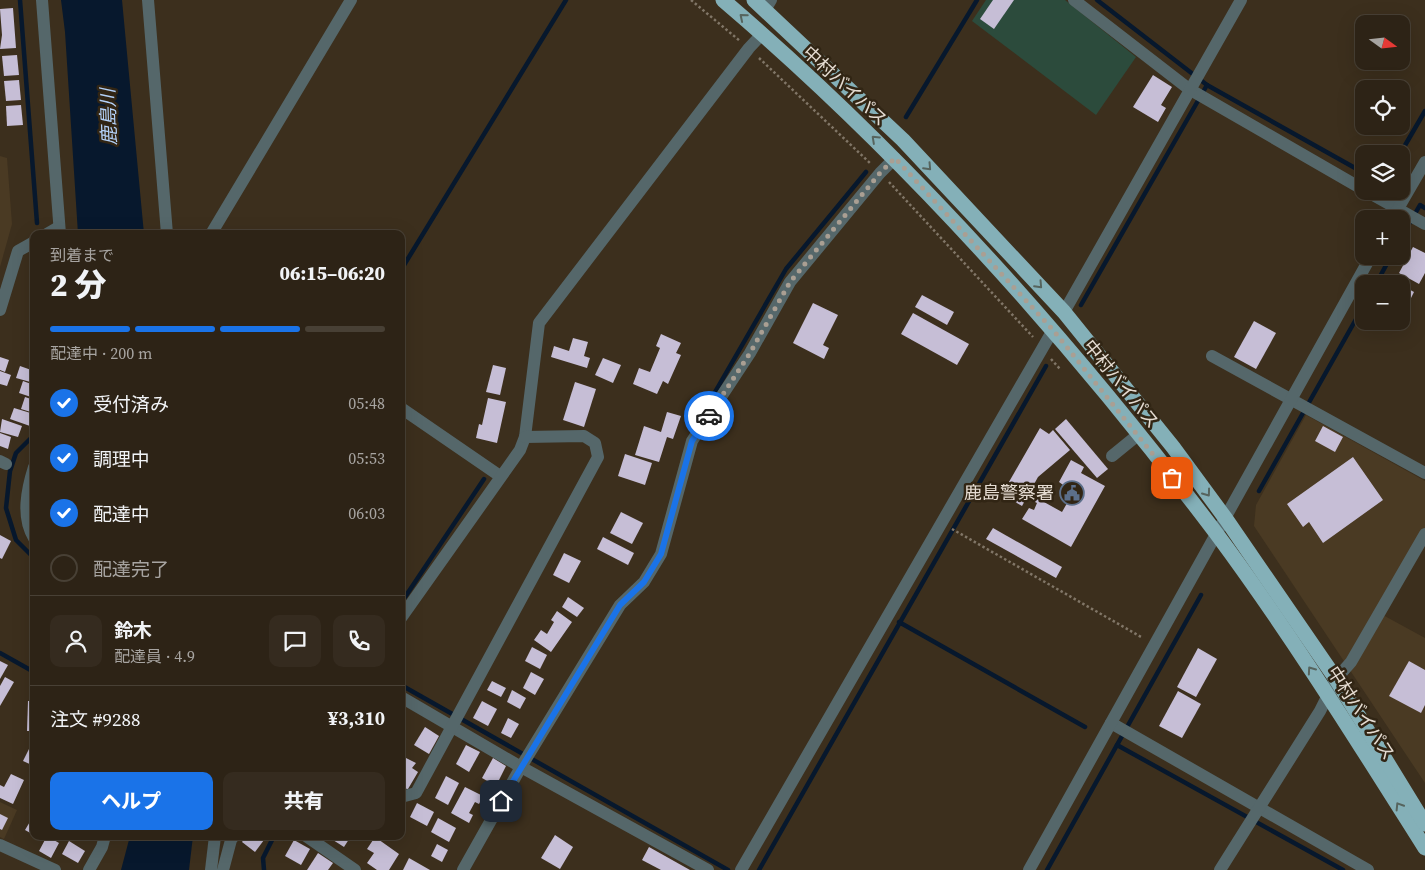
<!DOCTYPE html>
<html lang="ja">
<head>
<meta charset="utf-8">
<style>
  :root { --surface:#2d2316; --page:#352b1f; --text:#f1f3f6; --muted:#a7a4a1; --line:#484035; --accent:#1a73e8 }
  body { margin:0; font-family:"Source Serif 4","Noto Sans JP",serif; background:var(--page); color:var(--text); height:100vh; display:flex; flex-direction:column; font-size:19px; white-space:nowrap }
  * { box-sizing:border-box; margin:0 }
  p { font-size:16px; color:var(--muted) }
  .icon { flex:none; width:28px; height:28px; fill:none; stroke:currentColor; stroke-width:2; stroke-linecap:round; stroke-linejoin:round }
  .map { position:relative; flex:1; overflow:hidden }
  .side { position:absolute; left:30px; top:230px; width:375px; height:610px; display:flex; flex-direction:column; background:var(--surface); border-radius:10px; box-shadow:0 5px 20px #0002,0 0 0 1px var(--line) }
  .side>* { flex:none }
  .needle { width:32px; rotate:105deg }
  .tools { position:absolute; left:1355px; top:15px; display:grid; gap:10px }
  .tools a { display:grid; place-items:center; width:55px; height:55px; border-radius:10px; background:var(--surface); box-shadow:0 5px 20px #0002,0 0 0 1px var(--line); font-size:25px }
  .pin { position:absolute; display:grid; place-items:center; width:42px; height:42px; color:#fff; margin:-21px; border-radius:10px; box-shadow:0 2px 8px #0006 }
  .courier { position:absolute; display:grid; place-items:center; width:50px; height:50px; margin:-25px; border:4px solid #1a73e8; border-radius:50%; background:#fff; color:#222; box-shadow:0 1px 6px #0007 }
  .overview em { font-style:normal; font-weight:800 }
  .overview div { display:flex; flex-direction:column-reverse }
  .overview { display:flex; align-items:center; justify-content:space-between; height:85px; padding:0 20px }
  h1 { font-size:32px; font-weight:800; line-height:38px }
  .bar { display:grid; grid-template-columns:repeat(4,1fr); gap:8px 5px; align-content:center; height:60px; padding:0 20px }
  .bar i { height:6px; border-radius:4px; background:var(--line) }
  .bar .active { background:var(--accent) }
  .bar p { grid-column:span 4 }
  .line { display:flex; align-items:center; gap:12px; padding:0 20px; border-top:1px solid var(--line) }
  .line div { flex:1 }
  .round { display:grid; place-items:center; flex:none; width:52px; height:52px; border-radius:10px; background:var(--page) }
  ol { padding:0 20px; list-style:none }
  li { display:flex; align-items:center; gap:15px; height:55px }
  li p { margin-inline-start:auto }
  li .icon { padding:5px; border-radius:50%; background:var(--accent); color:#fff; stroke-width:4 }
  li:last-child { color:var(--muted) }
  li i { width:28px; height:28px; border:2px solid var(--line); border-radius:50% }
  .button { display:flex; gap:10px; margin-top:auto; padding:10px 20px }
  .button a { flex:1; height:58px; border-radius:10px; background:var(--accent); color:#fff; font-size:20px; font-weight:800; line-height:58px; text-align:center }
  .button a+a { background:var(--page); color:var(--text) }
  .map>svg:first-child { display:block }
  .built { fill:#4a3a23 }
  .green { fill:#2c4b3c }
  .water { fill:#07182d }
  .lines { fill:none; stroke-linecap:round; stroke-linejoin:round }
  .stream { stroke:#07182d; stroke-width:4.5 }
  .building { fill:#c6bed6 }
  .path { stroke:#817667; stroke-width:2.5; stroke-dasharray:2.5 2.5; stroke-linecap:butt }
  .minor { stroke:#55676a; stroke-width:12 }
  .highway { stroke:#84b0b8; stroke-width:15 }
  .oneway { stroke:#56645e }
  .done { stroke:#aa9f93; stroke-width:5; stroke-dasharray:0 9 }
  .route { stroke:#1a73e8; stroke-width:6 }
  .labels { text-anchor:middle; stroke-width:5; stroke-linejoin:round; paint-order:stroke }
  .street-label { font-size:18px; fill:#e5dcd2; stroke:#312514 }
  .poi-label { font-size:18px; fill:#e5dcd2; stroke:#312514; text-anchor:end }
  .water-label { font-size:19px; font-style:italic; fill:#b3d1f8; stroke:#312514 }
</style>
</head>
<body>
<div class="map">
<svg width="1425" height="870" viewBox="0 0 1425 870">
  <rect width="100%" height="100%" fill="#3c2f1d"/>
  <g class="built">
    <polygon points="0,156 7,158 12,224 0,267"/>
    <polygon points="1306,415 1425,481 1425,540 1381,614 1425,638 1425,783 1254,526 1256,505"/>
    <polygon points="0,802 17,810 4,839 0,837"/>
  </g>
  <polygon class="green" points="986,0 1065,0 1136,57 1096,115 972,21"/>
  <g class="water">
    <polygon points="61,0 122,0 144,234 78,234 65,32"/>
    <polygon points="130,836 193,836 189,870 121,870"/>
  </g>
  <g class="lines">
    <g class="stream">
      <polyline points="20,0 37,223"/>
      <polyline points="1097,0 1207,85 1364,173"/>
      <polyline points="906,117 977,0"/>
      <polyline points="1400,154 1425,111"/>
      <polyline points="1401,238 1420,205 1425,208"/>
      <polyline points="401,270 566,0"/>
      <polyline points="1376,284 1391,256"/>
      <polyline points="1081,305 1207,85"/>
      <polyline points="696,425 786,269 866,172"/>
      <polyline points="34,435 16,453 10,471 6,508 16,540 34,558"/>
      <polyline points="1259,491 1364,305"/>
      <polyline points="401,603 484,479"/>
      <polyline points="899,622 1085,727"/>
      <polyline points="0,653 34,672"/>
      <polyline points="401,685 728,870"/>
      <polyline points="1117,745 1343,870"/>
      <polyline points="264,870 263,858 274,836"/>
      <polyline points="759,870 1046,366"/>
      <polyline points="1047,870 1201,595"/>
    </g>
  </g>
  <g class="building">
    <polygon points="993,0 1014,0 994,29 980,19"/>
    <polygon points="13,8 16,48 0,49 2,35 0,9"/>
    <polygon points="17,55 19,75 4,76 2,56"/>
    <polygon points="1153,75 1172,87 1161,105 1166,108 1158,122 1133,107"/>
    <polygon points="19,80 21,100 6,101 4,81"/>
    <polygon points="21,105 23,125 7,126 6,106"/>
    <polygon points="1413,247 1425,253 1425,273 1419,284 1399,273"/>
    <polygon points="1401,285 1414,292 1408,304 1401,301"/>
    <polygon points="922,295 954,312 947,325 915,307"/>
    <polygon points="813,303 838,315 823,345 829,348 824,359 793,343"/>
    <polygon points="913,313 969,344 957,365 901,334"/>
    <polygon points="1254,321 1276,333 1256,369 1234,357"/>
    <polygon points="661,334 681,343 676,353 681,355 668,384 663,381 657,394 633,384 639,368 650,372 660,348 656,346"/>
    <polygon points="573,338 588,342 584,356 590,358 587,368 551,357 554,346 569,351"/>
    <polygon points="0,357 9,360 5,372 0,370"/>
    <polygon points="603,358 621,365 613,383 595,375"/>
    <polygon points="493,365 506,368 500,395 486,392"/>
    <polygon points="20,366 34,371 34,383 16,378"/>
    <polygon points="0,371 11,375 7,386 0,384"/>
    <polygon points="23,381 34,385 34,398 19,393"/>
    <polygon points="575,382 596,389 584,427 563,420"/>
    <polygon points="25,397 34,400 34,413 21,409"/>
    <polygon points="488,398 506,402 497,443 476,438 479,424 482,425"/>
    <polygon points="14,408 34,414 30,426 10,419"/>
    <polygon points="667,412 681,416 673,439 667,437 659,462 635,455 644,426 661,432"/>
    <polygon points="2,419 22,426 18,437 0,432"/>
    <polygon points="1066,419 1108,469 1097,478 1055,429"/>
    <polygon points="1323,426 1343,437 1335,452 1315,441"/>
    <polygon points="1040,428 1049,434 1053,430 1070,450 1038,477 1022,506 1002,494"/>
    <polygon points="0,433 11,437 8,449 0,446"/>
    <polygon points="625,454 652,463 645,485 618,476"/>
    <polygon points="1353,457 1383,500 1323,543 1309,522 1303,527 1287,504"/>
    <polygon points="1071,460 1084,467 1081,473 1105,486 1071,547 1022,519 1029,508 1034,510 1037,503 1033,501 1035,497 1062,512 1070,498 1062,494 1066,487 1059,482"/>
    <polygon points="621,512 643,523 632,544 610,533"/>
    <polygon points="993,528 1062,567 1056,578 986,539"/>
    <polygon points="0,535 11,541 2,559 0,558"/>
    <polygon points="603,537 634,553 628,565 597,549"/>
    <polygon points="564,553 581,561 569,583 553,575"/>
    <polygon points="568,597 584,608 577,617 562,607"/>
    <polygon points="557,611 572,622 551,652 534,640 541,630 547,634 554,622 551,620"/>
    <polygon points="532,647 547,655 540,669 525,661"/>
    <polygon points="1198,648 1217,659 1196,697 1177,687"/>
    <polygon points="0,661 8,665 0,679"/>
    <polygon points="1409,661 1425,670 1425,705 1421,713 1389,696"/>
    <polygon points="531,672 544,679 535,695 523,688"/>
    <polygon points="5,677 14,682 0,706 0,686"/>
    <polygon points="492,681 506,688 501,697 487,690"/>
    <polygon points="512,690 526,698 520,709 507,702"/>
    <polygon points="1178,691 1201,704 1182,738 1159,726"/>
    <polygon points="28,701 34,701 34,731 27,731"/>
    <polygon points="482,701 497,709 488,726 473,718"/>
    <polygon points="508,718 519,724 511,738 501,733"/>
    <polygon points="425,727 439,736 429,754 414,745"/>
    <polygon points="34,739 34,766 23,761"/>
    <polygon points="466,745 480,752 469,772 456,764"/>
    <polygon points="406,758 416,763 412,768 418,772 408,789 401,788 401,767"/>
    <polygon points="493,758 506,766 496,786 482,778"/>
    <polygon points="11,774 24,780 13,804 0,798 0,785 4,787"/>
    <polygon points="446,776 459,783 448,805 435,798"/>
    <polygon points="465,787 483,796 479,804 475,802 469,813 473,815 469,823 451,813"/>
    <polygon points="417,803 434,812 427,826 410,817"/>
    <polygon points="0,814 8,818 2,830 0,829"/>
    <polygon points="34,815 34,835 25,830"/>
    <polygon points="438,818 456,828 449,842 431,832"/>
    <polygon points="555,835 573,847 560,869 541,858"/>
    <polygon points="47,836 59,843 51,858 39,851"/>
    <polygon points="246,836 267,836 255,852 242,842"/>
    <polygon points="335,836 351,836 344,847 333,840"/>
    <polygon points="375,837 399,854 389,870 377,870 367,863 374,853 367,849"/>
    <polygon points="294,840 310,849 301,865 285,856"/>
    <polygon points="69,841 85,851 78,863 62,854"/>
    <polygon points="437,844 448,850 442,862 431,856"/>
    <polygon points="649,847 690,870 661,870 642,860"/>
    <polygon points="318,853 333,863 328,870 307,870"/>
    <polygon points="409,858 430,870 403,870"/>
  </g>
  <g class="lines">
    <g class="path">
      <polyline points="691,0 740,41"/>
      <polyline points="759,58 871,164"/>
      <polyline points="889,182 1033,337"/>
      <polyline points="1051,359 1060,369"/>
      <polyline points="952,529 1143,638"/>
    </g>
    <g class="minor">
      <polyline points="42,0 60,234"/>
      <polyline points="148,0 167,234"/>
      <polyline points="1074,0 1189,89 1364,190"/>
      <polyline points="765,10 771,0"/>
      <polyline points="1366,191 1425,224"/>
      <polyline points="1392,219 1425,162"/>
      <polyline points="47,234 59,227"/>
      <polyline points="211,234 351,0"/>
      <polyline points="0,310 18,251 34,242"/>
      <polyline points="1064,312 1241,0"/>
      <polyline points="1212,356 1425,473"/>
      <polyline points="401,408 500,476"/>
      <polyline points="1112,456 1139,434"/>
      <polyline points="0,461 6,464"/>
      <path d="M 34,467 C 27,489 21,517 34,538"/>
      <polyline points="401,618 520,450 525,437 539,323 749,48 762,34"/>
      <polyline points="401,697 521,767 708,870"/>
      <polyline points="1111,723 1368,870"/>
      <polyline points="401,797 416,793 598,457 595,443 584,436 525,437"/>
      <polyline points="306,836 355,870"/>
      <polyline points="0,845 55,870"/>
      <polyline points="89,870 102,847 105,836"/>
      <polyline points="211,870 215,836"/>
      <polyline points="223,870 231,840 234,836"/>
      <polyline points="463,870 521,767 620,605 644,582 661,554 692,441 750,353 790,282 880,173 895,158"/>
      <polyline points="741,870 1053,330"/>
      <polyline points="1029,870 1371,256"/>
      <polyline points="1220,870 1320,711 1336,679 1351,662 1425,534"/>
    </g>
    <g class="highway">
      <path d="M 723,0 C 907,157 1070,340 1216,533 C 1291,634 1358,742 1425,848"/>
      <polyline points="754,0 903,140 1064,312 1173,447 1226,519 1336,679 1425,824"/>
    </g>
  </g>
  <defs><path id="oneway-chevron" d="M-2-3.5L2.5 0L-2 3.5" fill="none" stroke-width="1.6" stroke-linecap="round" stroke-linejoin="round" transform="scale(1.25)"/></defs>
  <g class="oneway">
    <use href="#oneway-chevron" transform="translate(743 17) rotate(-140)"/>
    <use href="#oneway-chevron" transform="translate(875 139) rotate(-137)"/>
    <use href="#oneway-chevron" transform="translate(928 167) rotate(47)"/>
    <use href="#oneway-chevron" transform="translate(1039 285) rotate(47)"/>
    <use href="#oneway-chevron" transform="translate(1207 493) rotate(54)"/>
    <use href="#oneway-chevron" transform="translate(1311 670) rotate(-125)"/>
    <use href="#oneway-chevron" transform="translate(1399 806) rotate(-122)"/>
  </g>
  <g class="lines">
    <polyline class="done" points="709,416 750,353 790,282 880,173 895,158 1053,330 1172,478"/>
    <polyline class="route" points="501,801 620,605 644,582 661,554 692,441 709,416"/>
  </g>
  <defs>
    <g id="civic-ring" transform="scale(1.25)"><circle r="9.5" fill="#312514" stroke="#5c6f8a" stroke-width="1.5"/><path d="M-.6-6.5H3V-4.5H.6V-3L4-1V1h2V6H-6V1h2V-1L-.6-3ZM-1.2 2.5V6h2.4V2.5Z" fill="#5c6f8a"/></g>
  </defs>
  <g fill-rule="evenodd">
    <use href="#civic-ring" x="1072" y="493"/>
  </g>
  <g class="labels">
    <g class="street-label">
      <text transform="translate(845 86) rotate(43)" y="6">中村バイパス</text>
      <text transform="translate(1121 384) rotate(51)" y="6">中村バイパス</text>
      <text transform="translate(1361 713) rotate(57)" y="6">中村バイパス</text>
    </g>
    <g class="poi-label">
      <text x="1054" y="499">鹿島警察署</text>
    </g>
    <g class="water-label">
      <text transform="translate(108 117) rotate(-92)" y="7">鹿島川</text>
    </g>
  </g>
</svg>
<div class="tools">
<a><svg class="needle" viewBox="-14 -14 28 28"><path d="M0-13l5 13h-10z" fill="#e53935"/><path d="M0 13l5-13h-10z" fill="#a7a4a1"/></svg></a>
<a><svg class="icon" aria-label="locate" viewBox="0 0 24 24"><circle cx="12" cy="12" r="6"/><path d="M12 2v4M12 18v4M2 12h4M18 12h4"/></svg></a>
<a><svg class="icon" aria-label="layers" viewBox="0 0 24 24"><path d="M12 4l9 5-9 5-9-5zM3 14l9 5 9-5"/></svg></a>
<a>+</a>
<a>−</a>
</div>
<div class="pin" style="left:1172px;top:478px;background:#ea580c"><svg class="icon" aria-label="bag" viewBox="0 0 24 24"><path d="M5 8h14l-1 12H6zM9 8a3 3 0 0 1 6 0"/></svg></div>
<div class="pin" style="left:501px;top:801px;background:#1f2937"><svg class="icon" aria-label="home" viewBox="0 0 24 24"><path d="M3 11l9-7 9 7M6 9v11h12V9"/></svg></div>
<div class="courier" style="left:709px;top:416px"><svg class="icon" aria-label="car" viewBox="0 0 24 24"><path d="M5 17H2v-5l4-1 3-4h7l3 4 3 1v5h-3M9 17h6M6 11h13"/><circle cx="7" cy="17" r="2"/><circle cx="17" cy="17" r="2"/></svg></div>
<section class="side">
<div class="overview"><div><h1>2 分</h1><p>到着まで</p></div><em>06:15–06:20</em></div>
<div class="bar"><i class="active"></i><i class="active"></i><i class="active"></i><i></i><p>配達中 · 200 m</p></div>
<ol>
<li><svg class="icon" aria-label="check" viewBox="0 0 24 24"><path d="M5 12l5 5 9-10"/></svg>受付済み<p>05:48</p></li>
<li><svg class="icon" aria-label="check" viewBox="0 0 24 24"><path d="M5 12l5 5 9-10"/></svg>調理中<p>05:53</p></li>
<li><svg class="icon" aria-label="check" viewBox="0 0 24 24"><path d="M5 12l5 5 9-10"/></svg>配達中<p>06:03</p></li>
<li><i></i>配達完了</li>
</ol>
<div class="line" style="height:90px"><a class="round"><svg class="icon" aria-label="person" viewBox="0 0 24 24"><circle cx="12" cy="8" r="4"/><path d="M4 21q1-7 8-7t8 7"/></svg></a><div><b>鈴木</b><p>配達員 · 4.9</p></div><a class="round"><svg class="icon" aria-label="chat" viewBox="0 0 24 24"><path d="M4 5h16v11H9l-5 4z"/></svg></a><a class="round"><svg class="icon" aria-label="phone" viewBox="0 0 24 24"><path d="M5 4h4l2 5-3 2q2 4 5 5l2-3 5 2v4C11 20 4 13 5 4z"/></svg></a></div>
<div class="line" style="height:65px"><div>注文 #9288</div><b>¥3,310</b></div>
<div class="button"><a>ヘルプ</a><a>共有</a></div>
</section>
</div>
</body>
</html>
